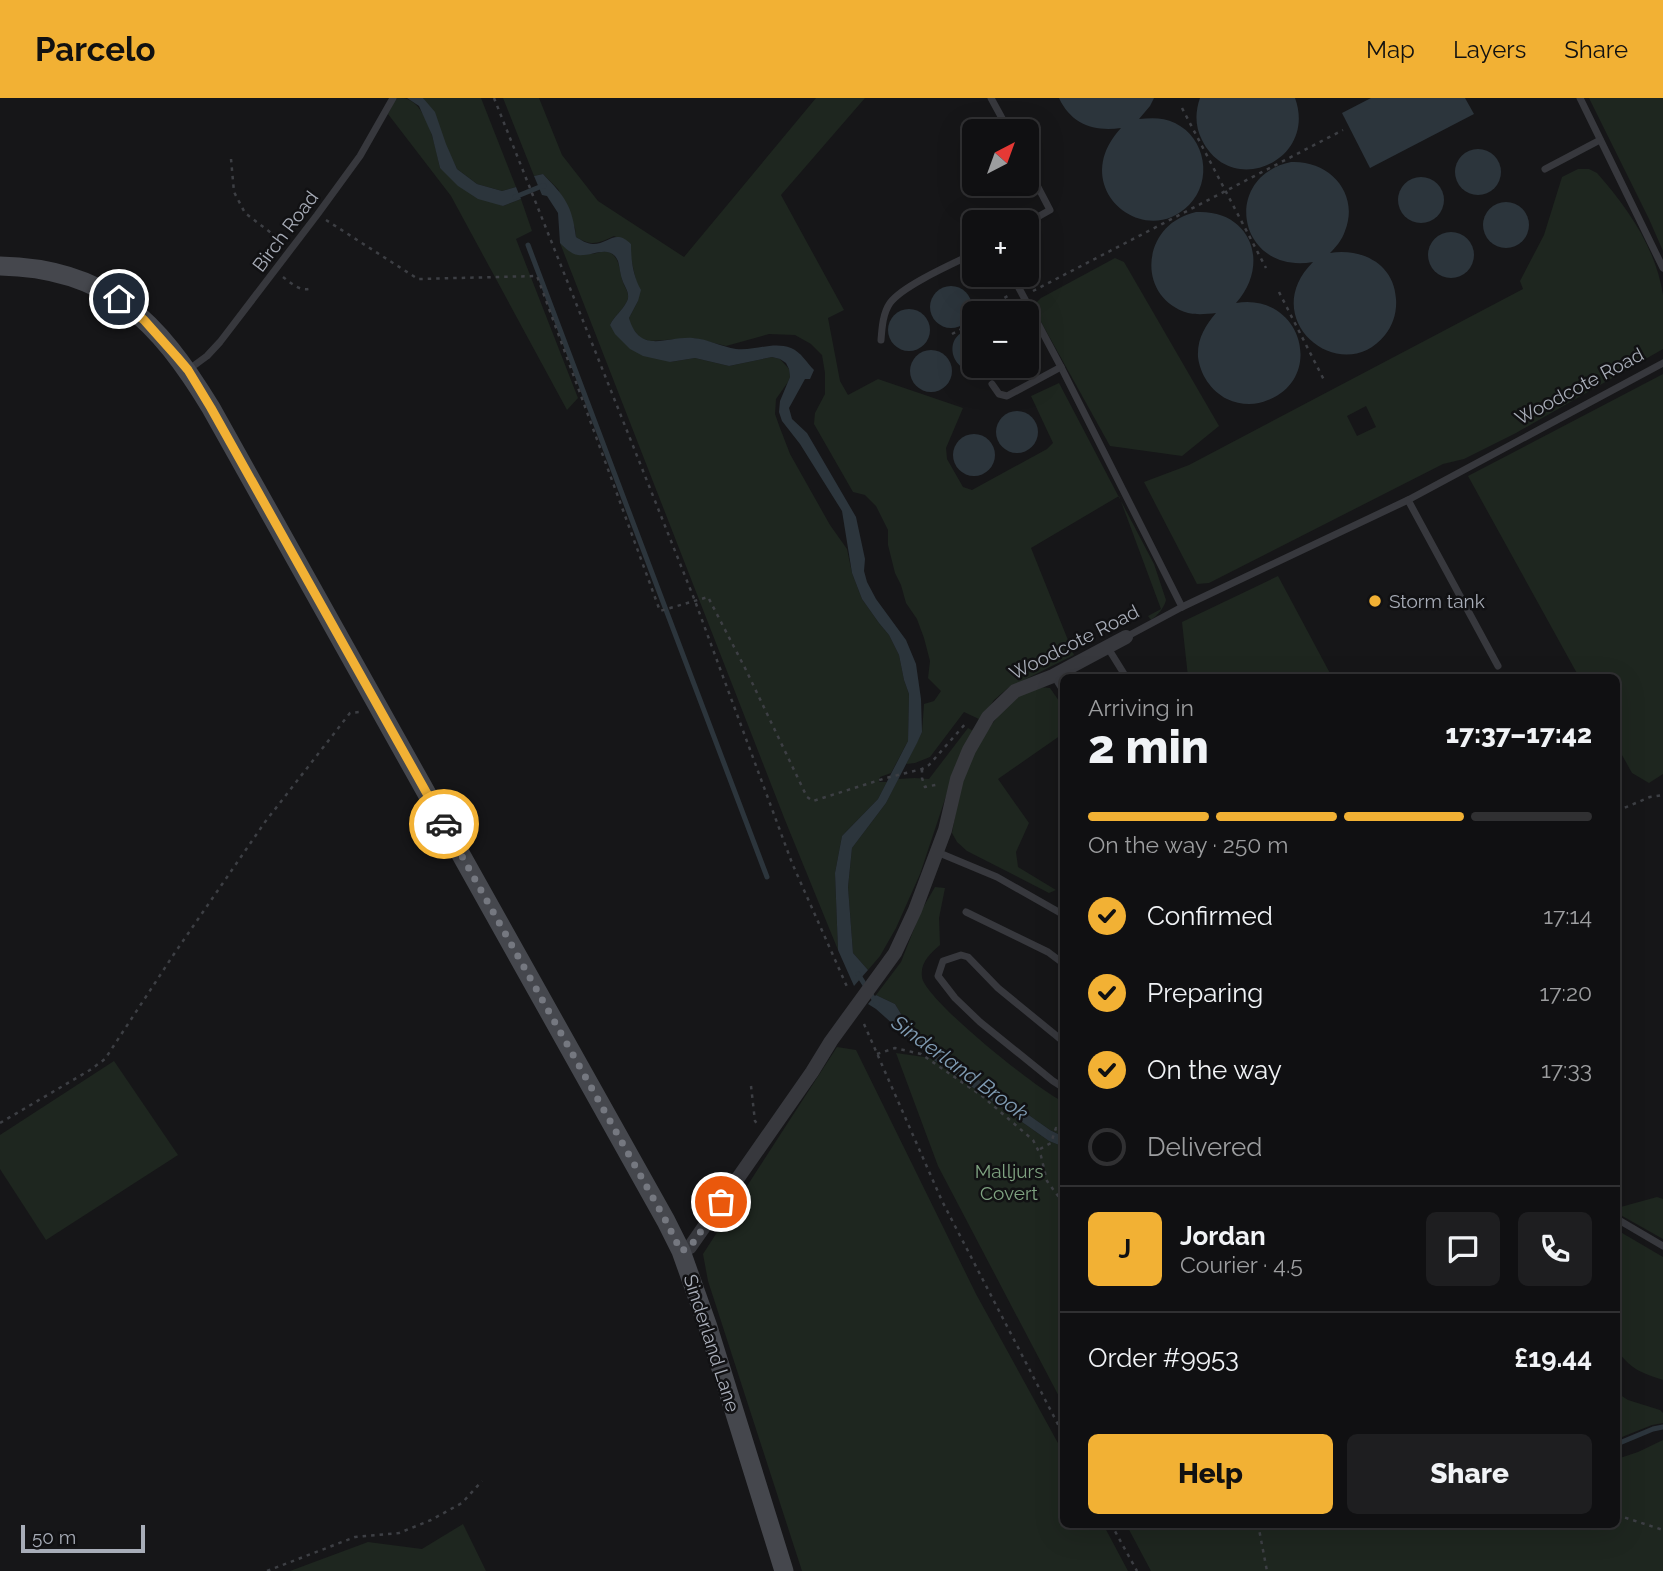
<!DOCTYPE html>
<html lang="en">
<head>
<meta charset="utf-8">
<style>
  :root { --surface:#101012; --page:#1e1e20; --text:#f1f3f6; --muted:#9c9d9f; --line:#303032; --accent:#f2b134 }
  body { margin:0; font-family:Raleway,sans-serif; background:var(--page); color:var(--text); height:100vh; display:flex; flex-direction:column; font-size:26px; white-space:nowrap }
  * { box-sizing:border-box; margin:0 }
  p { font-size:23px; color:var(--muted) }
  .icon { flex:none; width:38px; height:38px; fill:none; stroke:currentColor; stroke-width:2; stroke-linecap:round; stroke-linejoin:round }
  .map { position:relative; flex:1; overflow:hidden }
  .details { position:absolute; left:1060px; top:576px; width:560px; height:854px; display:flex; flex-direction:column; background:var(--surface); border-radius:10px; box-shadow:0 7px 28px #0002,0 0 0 2px var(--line) }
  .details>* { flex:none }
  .needle { width:46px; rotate:41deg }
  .buttons { position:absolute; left:962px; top:21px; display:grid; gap:14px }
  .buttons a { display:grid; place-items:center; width:77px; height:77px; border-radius:10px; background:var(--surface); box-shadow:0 7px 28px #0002,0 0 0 2px var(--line); font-size:35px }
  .scale { position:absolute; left:21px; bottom:18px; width:124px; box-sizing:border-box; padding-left:7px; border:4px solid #a8adb8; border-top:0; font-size:19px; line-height:24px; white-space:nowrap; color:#a8adb8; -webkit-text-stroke:5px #111113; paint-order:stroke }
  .pin { position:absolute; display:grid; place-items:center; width:60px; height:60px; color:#fff; margin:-30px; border:4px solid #fff; border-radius:50%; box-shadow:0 2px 7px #0007 }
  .courier { position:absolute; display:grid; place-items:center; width:70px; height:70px; margin:-35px; border:5px solid #f2b134; border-radius:50%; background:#fff; color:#222; box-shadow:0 2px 9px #0007 }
  .overview em { font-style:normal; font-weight:800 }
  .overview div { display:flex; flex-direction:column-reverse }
  .overview { display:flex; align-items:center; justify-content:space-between; height:119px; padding:0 28px }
  h1 { font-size:46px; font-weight:800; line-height:52px }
  .bar { display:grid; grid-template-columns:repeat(4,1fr); gap:10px 7px; align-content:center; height:84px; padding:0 28px }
  .bar i { height:9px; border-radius:5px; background:var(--line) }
  .bar .selected { background:var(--accent) }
  .bar p { grid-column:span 4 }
  .line { display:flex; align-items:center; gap:18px; padding:0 28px; border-top:2px solid var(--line) }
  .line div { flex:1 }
  .round { display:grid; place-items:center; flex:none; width:74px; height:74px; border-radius:10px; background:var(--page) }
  ol { padding:0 28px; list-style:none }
  li { display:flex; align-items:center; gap:21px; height:77px }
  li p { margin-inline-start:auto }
  li .icon { padding:7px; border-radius:50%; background:var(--accent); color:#111; stroke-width:4 }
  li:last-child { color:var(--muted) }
  li i { width:38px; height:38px; border:4px solid var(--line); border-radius:50% }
  .action { display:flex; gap:14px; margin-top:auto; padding:14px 28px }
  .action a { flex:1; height:80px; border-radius:10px; background:var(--accent); color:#111; font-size:28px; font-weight:800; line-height:80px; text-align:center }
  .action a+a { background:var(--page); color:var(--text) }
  header { display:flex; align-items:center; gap:42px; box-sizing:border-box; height:98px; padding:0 35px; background:var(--accent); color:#111 }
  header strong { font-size:33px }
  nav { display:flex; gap:38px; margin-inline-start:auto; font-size:24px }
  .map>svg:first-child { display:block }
  .green { fill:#1e261f; fill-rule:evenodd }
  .water { fill:#2c353c }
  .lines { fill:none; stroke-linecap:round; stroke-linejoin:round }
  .stream { stroke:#2c353c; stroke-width:5 }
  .path { stroke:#3d3f44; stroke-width:2.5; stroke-dasharray:3.5 5; stroke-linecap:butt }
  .lane { stroke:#37383d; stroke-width:7 }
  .street { stroke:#37383d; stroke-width:14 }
  .secondary { stroke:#45474d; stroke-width:19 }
  .done { stroke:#757880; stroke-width:7; stroke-dasharray:0 12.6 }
  .route { stroke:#f2b134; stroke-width:9 }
  .poi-dot { fill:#f2b134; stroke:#111113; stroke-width:2.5 }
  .labels { text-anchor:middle; stroke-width:5; stroke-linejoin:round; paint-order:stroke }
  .street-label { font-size:19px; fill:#a8adb8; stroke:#111113 }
  .poi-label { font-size:19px; fill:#a8adb8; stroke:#111113; text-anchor:start }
  .park-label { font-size:19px; fill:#7fa381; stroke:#111113 }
  .water-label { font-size:21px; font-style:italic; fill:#7f9bb3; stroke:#111113 }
</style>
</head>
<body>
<header>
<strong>Parcelo</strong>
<nav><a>Map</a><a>Layers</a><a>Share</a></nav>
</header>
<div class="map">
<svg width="1663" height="1473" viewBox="0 0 1663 1473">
  <rect width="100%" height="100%" fill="#161618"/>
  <g class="green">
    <path d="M 396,0 C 399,0 405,0 407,1 C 428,8 436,51 440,70 L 503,108 L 521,101 L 532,133 L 516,141 L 578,300 L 567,312 L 451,98 L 388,16 Z"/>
    <polygon points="423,0 481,0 516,89 502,93 477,86 457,71"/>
    <path d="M 503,0 L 539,0 L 562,57 L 598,103 L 684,159 L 816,0 L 865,0 L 781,97 L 844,212 L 828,220 L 840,283 L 848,297 L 878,281 L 963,310 L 946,350 L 947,361 L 963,389 L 972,392 L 1047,351 L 1053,345 L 1031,298 L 1059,285 L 1154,466 L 1166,502 C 1164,510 1158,517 1151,522 L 1148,518 L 1161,511 L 1119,398 L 1031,450 L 1074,557 L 1008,590 L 994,602 L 981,622 L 964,614 L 930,659 L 915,665 L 906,666 L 922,634 L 924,606 L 934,603 L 941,593 L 928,580 L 930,563 L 924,540 L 917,521 L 906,505 L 901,487 L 895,475 L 888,447 L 888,432 L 876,408 L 865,397 L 853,394 L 814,326 L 815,315 L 825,296 L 825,275 L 822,257 L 811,246 L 795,237 L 769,236 L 726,248 L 694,240 L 650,243 L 640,240 L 631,228 L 629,220 L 638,203 L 636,183 L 631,160 L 631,146 L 614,138 C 599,145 592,149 576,139 L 575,130 L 558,91 L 543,76 L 534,78 Z"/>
    <polygon points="1589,0 1663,0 1663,153 1649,121"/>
    <path d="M 1578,71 L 1589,71 L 1597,75 C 1627,109 1656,150 1663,197 C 1663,214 1663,233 1663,251 L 1516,335 L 1464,361 L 1443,366 L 1209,485 L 1197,486 L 1144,384 L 1189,367 L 1523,191 L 1520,183 L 1544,137 L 1562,79 ZM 1366,308 L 1376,329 L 1357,338 L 1347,318 Z"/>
    <path d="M 560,145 C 567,152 580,157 590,156 C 600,156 607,149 615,159 C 620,165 620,176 623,184 C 626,192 631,197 626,205 C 622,213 614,218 610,227 L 670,264 L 695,260 L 729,268 L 772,259 L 780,261 L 789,271 L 790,279 L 788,284 L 776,301 L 775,316 L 780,330 L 790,356 L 830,427 L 847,451 L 852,475 L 862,501 L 879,525 L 889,537 L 899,557 L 904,582 L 909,596 L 908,643 L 891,675 L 880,679 L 879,684 L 887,684 L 878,701 L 842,738 L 835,775 L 838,852 L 785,722 Z"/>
    <polygon points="1115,160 1124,164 1219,328 1182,358 1110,348 1035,213 1036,205 1041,200"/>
    <polygon points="1663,276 1663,676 1649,685 1632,675 1617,648 1617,579 1579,579 1468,378"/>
    <polygon points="1278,478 1332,579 1188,579 1182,524"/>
    <polygon points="1040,589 1050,590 1064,610 1064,635 998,681 1029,725 1016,754 1018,769 1056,792 1049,795 967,753 957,744 952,735 960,691 966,669 989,630 1005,609 1018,598"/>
    <polygon points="968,630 975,634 951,683 920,776 896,830 880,858 868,872 853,855 848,789 852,750 886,705 898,681 915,680 929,681"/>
    <path d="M 935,789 L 945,790 L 939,820 L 940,847 C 930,856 920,864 922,879 C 924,901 1040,994 1064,1004 L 1064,1039 L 1050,1032 L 929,947 L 909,929 L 895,906 L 876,897 L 901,864 L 921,813 Z"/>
    <polygon points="837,949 856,952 976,1196 1064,1356 1064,1426 1103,1426 1128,1473 802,1473 708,1183 703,1156"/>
    <polygon points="896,955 931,960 1049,1043 1064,1049 1064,1308 938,1068"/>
    <polygon points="114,963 178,1057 46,1142 0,1071 0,1037"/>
    <polygon points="1657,1099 1663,1101 1663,1141 1617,1115 1617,1110"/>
    <path d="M 1617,1132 L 1663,1159 L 1663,1282 C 1639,1274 1633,1272 1617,1253 Z"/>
    <polygon points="1617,1295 1628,1302 1660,1312 1663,1315 1663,1325 1652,1327 1617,1341"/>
    <polygon points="1663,1342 1663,1473 1151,1473 1126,1426 1617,1426 1617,1361 1638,1354"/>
    <polygon points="463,1426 486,1473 290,1473 368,1444 422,1451"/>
  </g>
  <g class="water">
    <polygon points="407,0 423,0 435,14 446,46 457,71 477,86 502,93 516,89 521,101 503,108 478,101 458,88 440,70 432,37 419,8"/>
    <path d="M 1059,0 L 1154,0 L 1150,8 L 1139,21 C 1151,20 1163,19 1175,25 C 1206,40 1213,83 1189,107 C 1144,153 1066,89 1121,30 C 1094,34 1071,26 1059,0 Z"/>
    <path d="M 1200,0 L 1295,0 C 1318,63 1231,101 1202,42 C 1195,29 1195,14 1200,0 Z"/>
    <polygon points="1371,0 1465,0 1474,16 1370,70 1342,15"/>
    <circle cx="1478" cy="74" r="23"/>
    <path d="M 1291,64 C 1329,62 1360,95 1345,133 C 1342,142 1336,149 1330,155 C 1361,150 1394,165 1396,201 C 1397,214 1393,227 1385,237 C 1342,291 1255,222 1313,164 C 1238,177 1220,79 1291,64 Z"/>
    <path d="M 543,76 C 565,99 572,107 576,139 C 581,142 587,146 593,146 C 609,146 615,130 631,146 C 631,162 633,178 641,192 L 638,203 L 629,220 C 640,257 666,238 693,240 C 708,241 722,249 736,251 C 755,253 773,243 791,250 C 801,254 807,265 814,272 L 810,281 L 805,281 L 789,310 L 792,321 L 807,335 L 856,419 L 865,461 L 864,473 L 867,484 L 876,501 L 906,542 L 916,566 L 921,601 L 922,634 L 917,645 L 886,705 L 852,750 L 848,789 L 853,855 L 868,872 L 854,888 L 838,852 L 835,775 L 842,738 L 878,701 L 908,643 L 909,596 L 904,582 L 899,557 L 889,537 L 879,525 L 862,501 L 852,475 L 842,413 L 800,346 L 782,323 L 779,314 L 780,303 L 790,279 L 789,271 L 786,265 L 780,261 L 772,259 L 729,268 L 695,260 L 670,264 L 643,258 L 630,251 L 615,236 L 610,227 C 614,218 622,213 626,205 C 631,197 626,191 623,184 C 620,177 620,170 618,163 C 610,145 592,159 578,157 C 571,156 565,150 560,145 L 558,115 L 547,98 L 542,97 L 534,78 Z"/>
    <circle cx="1421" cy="102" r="23"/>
    <circle cx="1506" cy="127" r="23"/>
    <path d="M 1196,114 C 1251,111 1271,166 1236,205 C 1301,194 1326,279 1268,302 C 1255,308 1240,307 1227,301 C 1211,293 1200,276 1198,259 C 1197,241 1205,228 1216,215 C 1207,216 1197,217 1188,215 C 1135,199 1141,126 1196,114 Z"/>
    <circle cx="1451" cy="157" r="23"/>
    <circle cx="951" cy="209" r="21"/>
    <circle cx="909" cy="232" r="21"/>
    <path d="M 975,231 L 975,268 L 986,268 C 953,287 936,233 975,231 Z"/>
    <circle cx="931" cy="273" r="21"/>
    <circle cx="1017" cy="334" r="21"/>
    <circle cx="974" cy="357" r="21"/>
    <polygon points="876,897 895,906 909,929 929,947 1050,1032 1064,1039 1064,1049 1049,1043 931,960 876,911 868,906"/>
  </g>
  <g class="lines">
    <g class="stream">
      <polyline points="515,99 542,88 544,88"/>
      <polyline points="528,147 767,779"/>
      <polyline points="858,876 877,906"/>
      <polyline points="1617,1346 1653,1331 1663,1329"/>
    </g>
    <g class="path">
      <polyline points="494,0 695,503 792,765 848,891"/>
      <polyline points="1182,10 1266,170"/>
      <polyline points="231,61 234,94 245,115 283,144"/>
      <polyline points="326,122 418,181 537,178 660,513 708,499 746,572 807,699 813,703 886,680 922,671 929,667 966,625"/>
      <path d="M 283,179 C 291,185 299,193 309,191"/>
      <polyline points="1033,193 1343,32"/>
      <polyline points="1279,194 1324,282"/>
      <polyline points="991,215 1002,209 999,203 1011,196"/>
      <polyline points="952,236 975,224"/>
      <polyline points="922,671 922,680 925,689 940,686"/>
      <polyline points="1617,713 1650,699 1663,697"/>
      <polyline points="864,926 942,1103 1064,1338"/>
      <polyline points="877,956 895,950 921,956 982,998 1033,1042 1041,1058 1047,1083 1064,1106"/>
      <polyline points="751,988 755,1023 758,1027"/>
      <polyline points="0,1025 90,972 105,961 174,856 265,724 350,615 359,614"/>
      <polyline points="1040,1051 1051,1045 1056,1030 1064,1034"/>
      <polyline points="1617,1417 1663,1432"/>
      <polyline points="1111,1426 1137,1473"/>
      <polyline points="1258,1426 1267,1473"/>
      <polyline points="267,1473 355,1439 399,1435 431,1422 462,1405 482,1383"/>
    </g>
    <g class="lane">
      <polyline points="991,0 1009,33"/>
      <polyline points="1580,0 1663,170"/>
      <polyline points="1027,68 1050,112 1027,125"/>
      <polyline points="1545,71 1600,42"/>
      <polyline points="1012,177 1061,269 1182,509"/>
      <path d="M 881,242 C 882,229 883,215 890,205 C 902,188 954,165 975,155"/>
      <polyline points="188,272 207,258 220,244 317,117 360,58 393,0"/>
      <polyline points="992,286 999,296 1007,298 1061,269"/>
      <polyline points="1408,402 1498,568"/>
      <polyline points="1126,539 1182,509 1408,402 1663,265"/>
      <polyline points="1108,550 1126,579"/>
      <polyline points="1054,578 1064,594"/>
      <polyline points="937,754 997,779 1064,817"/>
      <polyline points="966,814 1048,854 1064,866"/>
      <polyline points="1064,944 998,890 968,859 961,857 943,863 938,878 955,900 980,924 1053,983 1064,990"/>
      <polyline points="1617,1121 1663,1148"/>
    </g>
    <polyline class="street" points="681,1153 690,1149 812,974 831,943 895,855 915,812 945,732 957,681 969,652 988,619 1015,593 1053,578 1126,539"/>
    <path class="secondary" d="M 0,168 C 108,170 158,223 211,310 L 666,1123 L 681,1153 L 708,1229 L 784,1473"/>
  </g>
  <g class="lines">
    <polyline class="done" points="444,726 666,1123 681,1153 690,1149 721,1104"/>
    <polyline class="route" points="119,201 144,222 177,259 188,272 211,310 444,726"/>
  </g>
  <circle class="poi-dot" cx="1375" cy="503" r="7"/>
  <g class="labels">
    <g class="street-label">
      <text transform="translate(285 133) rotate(-53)" y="7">Birch Road</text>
      <text transform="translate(1579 288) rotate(-28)" y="7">Woodcote Road</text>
      <text transform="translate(1074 544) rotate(-27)" y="7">Woodcote Road</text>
      <text transform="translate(712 1245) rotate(72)" y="7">Sinderland Lane</text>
    </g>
    <g class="poi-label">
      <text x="1389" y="510">Storm tank</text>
    </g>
    <g class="park-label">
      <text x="1009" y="1080">Malljurs<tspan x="1009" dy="22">Covert</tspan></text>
    </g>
    <g class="water-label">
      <text transform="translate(960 970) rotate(36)" y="7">Sinderland Brook</text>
    </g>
  </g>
</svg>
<div class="buttons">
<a><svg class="needle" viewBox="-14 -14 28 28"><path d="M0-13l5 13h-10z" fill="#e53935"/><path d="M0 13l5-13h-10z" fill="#9c9d9f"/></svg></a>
<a>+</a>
<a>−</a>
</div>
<div class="scale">50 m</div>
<div class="pin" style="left:721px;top:1104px;background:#ea580c"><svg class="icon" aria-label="bag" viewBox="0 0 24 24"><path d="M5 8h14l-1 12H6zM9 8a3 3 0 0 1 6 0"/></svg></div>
<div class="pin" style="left:119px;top:201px;background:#1f2937"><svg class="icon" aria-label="home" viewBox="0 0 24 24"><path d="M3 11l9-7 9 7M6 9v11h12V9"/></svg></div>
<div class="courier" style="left:444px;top:726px"><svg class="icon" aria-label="car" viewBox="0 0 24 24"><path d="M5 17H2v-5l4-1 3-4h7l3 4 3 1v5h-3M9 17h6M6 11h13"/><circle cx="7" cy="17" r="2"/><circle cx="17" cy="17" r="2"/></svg></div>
<section class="details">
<div class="overview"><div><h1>2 min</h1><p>Arriving in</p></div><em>17:37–17:42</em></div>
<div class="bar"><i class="selected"></i><i class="selected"></i><i class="selected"></i><i></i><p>On the way · 250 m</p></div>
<ol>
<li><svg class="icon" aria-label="check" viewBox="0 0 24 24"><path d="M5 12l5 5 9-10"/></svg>Confirmed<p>17:14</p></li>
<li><svg class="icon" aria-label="check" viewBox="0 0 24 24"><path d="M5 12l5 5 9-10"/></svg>Preparing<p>17:20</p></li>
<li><svg class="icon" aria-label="check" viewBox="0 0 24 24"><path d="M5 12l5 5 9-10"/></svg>On the way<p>17:33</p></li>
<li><i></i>Delivered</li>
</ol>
<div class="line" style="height:126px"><b class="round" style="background:var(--accent);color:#111">J</b><div><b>Jordan</b><p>Courier · 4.5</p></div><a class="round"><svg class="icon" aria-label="chat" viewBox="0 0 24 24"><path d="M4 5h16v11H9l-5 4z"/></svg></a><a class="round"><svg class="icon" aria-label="phone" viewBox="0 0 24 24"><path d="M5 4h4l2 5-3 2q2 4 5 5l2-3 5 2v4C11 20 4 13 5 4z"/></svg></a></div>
<div class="line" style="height:91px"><div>Order #9953</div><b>£19.44</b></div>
<div class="action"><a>Help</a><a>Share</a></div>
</section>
</div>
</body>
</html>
